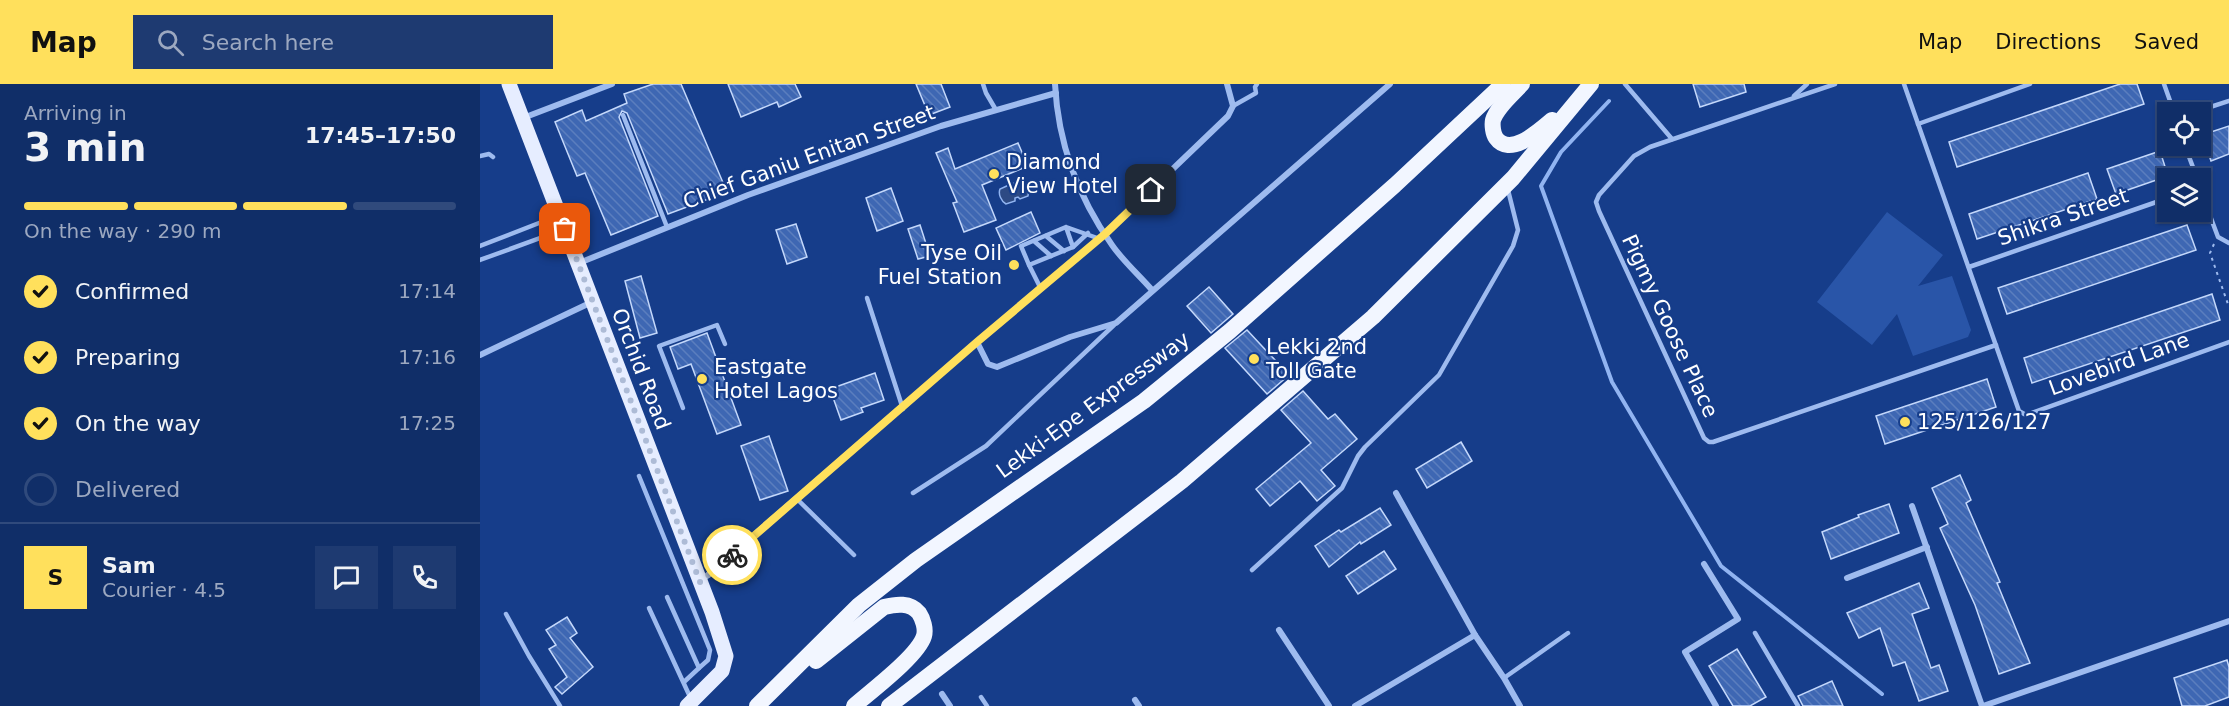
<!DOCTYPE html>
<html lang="en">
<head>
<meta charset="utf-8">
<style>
  :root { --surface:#102e68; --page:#1e3a71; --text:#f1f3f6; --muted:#9ca8c0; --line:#304a7c; --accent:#ffe05c }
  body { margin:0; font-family:"DejaVu Sans",sans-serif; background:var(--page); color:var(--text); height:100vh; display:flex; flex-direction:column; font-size:22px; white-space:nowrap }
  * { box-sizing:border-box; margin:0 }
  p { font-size:20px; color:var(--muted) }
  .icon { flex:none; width:33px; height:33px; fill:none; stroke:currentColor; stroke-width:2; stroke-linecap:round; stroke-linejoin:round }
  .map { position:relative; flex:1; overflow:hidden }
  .panel { display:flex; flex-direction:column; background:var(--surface); width:480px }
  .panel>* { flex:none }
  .buttons { position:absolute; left:1677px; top:18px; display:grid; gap:12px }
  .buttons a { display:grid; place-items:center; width:54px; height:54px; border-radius:0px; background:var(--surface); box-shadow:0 2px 4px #0004,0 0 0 2px var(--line); font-size:30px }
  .pin { position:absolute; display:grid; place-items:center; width:51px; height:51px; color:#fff; margin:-26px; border-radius:12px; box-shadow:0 3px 9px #0006 }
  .courier { position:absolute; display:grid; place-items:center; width:60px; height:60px; margin:-30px; border:4px solid #ffe05c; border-radius:50%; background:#fff; color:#222; box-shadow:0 2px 8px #0007 }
  .overview em { font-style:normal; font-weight:700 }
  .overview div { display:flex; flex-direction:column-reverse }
  .overview { display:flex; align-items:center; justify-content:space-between; height:102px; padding:0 24px }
  h1 { font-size:39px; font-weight:700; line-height:45px }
  .bar { display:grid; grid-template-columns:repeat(4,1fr); gap:9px 6px; align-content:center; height:72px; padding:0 24px }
  .bar i { height:8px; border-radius:4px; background:var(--line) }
  .bar .active { background:var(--accent) }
  .bar p { grid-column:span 4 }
  .line { display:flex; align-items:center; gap:15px; padding:0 24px; border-top:2px solid var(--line) }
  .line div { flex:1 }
  .round { display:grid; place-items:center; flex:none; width:63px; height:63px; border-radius:0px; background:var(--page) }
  ol { padding:0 24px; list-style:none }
  li { display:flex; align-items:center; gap:18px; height:66px }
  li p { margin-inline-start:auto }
  li .icon { padding:6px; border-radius:50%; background:var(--accent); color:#111; stroke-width:4 }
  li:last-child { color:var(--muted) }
  li i { width:33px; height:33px; border:3px solid var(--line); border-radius:50% }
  header { display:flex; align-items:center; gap:36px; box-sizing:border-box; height:84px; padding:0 30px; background:var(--accent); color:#111 }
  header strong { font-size:28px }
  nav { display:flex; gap:33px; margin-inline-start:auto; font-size:21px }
  .search { width:420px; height:54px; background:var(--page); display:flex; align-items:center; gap:15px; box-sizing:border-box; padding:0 21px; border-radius:0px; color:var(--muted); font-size:22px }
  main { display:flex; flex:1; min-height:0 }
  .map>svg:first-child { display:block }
  .pitch { fill:#2955a8 }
  .water { fill:#2d4a84; stroke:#91b4f1; stroke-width:1.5 }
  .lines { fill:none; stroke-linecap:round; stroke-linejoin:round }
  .stream { stroke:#91b4f1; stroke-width:4 }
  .building { fill:url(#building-back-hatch); stroke:#c4d8fb; stroke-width:1.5 }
  .path { stroke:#9ebbef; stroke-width:2; stroke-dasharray:3 4.5; stroke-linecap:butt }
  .service { stroke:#9ebbef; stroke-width:4.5 }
  .minor { stroke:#9ebbef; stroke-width:6 }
  .primary { stroke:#e6edff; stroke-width:15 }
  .trunk { stroke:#f2f6ff; stroke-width:16 }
  .done { stroke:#adbbd6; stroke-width:6; stroke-dasharray:0 10.8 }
  .route { stroke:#ffe05c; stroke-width:8 }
  .poi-dot { fill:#ffe05c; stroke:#163d8a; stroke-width:2 }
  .labels { text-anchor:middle; stroke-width:4.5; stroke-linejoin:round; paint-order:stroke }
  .street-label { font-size:21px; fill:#fff; stroke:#163d8a }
  .poi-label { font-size:21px; fill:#fff; stroke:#163d8a; text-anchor:start }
</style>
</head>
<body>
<header>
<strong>Map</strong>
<div class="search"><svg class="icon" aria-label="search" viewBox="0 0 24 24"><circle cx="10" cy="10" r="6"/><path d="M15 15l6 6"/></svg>Search here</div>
<nav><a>Map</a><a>Directions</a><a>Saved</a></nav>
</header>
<main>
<section class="panel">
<div class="overview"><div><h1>3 min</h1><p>Arriving in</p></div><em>17:45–17:50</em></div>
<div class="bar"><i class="active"></i><i class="active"></i><i class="active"></i><i></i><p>On the way · 290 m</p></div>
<ol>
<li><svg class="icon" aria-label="check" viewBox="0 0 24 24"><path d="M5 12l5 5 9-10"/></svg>Confirmed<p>17:14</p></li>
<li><svg class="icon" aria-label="check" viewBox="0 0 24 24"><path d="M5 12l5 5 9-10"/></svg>Preparing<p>17:16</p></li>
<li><svg class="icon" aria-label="check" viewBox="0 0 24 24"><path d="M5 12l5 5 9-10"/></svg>On the way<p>17:25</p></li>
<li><i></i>Delivered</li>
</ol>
<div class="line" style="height:108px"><b class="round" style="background:var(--accent);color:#111">S</b><div><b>Sam</b><p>Courier · 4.5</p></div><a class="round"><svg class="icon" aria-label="chat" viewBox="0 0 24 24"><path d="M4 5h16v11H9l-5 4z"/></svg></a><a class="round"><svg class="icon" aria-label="phone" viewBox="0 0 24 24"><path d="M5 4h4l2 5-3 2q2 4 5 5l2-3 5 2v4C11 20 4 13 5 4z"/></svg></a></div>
</section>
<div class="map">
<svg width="1749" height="622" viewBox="0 0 1749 622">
  <defs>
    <pattern id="building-back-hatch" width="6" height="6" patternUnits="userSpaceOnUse" patternTransform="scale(1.5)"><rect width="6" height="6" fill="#3e67b3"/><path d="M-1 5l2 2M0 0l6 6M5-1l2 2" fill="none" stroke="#5b7ebe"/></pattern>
  </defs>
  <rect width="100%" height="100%" fill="#163d8a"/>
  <polygon class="pitch" points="1407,128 1463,171 1438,202 1472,192 1491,246 1488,253 1433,272 1417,230 1392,261 1337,218"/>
  <path class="water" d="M 542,96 C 547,99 549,106 548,112 L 540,115 L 538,113 L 535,114 L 535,117 L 526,120 C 521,117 518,110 520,105 L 529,101 L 531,103 L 534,102 L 534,99 Z"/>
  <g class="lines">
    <polyline class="stream" points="1129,17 1081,68 1061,102 1132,298 1241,482 1402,610"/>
  </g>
  <g class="building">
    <polygon points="173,0 201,0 247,108 188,130 147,29 142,27 139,33 178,132 131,151 105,89 97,92 75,38 102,26 106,37 147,19 144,10"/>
    <polygon points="248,0 315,0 321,13 299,23 297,18 261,33"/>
    <polygon points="436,0 461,0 470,23 449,31"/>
    <polygon points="1213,0 1264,0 1266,8 1220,23"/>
    <polygon points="1640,0 1657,0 1664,20 1477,83 1469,58"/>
    <polygon points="1749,42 1749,70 1731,77 1722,51"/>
    <polygon points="538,59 548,82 502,101 516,136 484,148 473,119 477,118 456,69 468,64 475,85"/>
    <polygon points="1680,67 1688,92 1636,110 1627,85"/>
    <polygon points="1608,89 1617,115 1497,155 1489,130"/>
    <polygon points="411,104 423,137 397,147 386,114"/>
    <polygon points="551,128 560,149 526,166 516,144"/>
    <polygon points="316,140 327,173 307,180 296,146"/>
    <polygon points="440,141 450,172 438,175 428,145"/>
    <polygon points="1707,141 1716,166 1527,230 1518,204"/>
    <polygon points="161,192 177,249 160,254 145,197"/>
    <polygon points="729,203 753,230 731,249 707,222"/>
    <polygon points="1732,210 1740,236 1552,299 1544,274"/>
    <polygon points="767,246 809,291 787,310 745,264"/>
    <polygon points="227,249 261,341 237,350 211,280 198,285 190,263"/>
    <polygon points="395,289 404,316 381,324 383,328 361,336 350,305"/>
    <polygon points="1507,295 1516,323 1405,360 1396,332"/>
    <polygon points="823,307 848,335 855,330 877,355 841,386 855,402 837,417 820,397 790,422 776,405 831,359 801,326"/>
    <polygon points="289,352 308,407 280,416 261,362"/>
    <polygon points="981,358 992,377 947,404 936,385"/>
    <polygon points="1480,391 1491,416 1486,419 1520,498 1517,499 1550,579 1519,590 1495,521 1460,444 1468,440 1452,404"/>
    <polygon points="1409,420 1419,449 1351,475 1342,448 1379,433 1378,431"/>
    <polygon points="900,424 911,441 881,460 880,458 849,483 835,462 859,446 861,448"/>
    <polygon points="904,467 916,485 878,510 866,492"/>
    <polygon points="1439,499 1449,524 1432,530 1451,584 1459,581 1468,607 1439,617 1425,578 1413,582 1400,544 1379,554 1367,529"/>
    <polygon points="87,533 97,549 90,554 113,583 82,610 75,603 87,593 69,565 76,561 66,546"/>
    <polygon points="1257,565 1286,613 1270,622 1253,622 1229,582"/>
    <polygon points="1747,576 1749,583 1749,613 1725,622 1702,622 1694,594"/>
    <polygon points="1352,597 1363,622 1323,622 1318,612"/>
  </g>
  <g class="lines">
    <polyline class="path" points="1734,160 1730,169 1749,223"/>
    <g class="service">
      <polyline points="503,0 506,9 516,26"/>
      <polyline points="1145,0 1192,55"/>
      <polyline points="1355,0 1170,63 1154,72 1119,111 1116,118 1119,127 1224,354 1229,358 1233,358 1516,261"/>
      <polyline points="1424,0 1539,327 1546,331 1749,258"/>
      <polyline points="1684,0 1694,28"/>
      <polyline points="1314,12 1327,0"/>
      <polyline points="753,22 776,9 775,3 777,0"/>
      <polyline points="1715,28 1749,17"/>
      <polyline points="143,31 187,143"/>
      <polyline points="1438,40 1550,0"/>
      <polyline points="1705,62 1717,94"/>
      <polyline points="0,72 9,70 13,73"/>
      <polyline points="1720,105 1738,153 1749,159"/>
      <polyline points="586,143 593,163 549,181 541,162 586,143 620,155"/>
      <polyline points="566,152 584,167"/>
      <polyline points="554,157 571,172"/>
      <polyline points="0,162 77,132"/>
      <polyline points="593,163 608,149"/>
      <polyline points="0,176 82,146"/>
      <polyline points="549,181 561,205"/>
      <polyline points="1489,183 1688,114"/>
      <polyline points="387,214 423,325"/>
      <polyline points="203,324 179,262 237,241 245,260"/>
      <polyline points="159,392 230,566 228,576 219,584"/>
      <polyline points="433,409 506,362 634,241"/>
      <polyline points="317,415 374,471"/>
      <polyline points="772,486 862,404 878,372 885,363 959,291 1033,162 1038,146 1028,106"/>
      <polyline points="187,513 219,584 204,598"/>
      <polyline points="169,524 211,615"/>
      <polyline points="26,530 49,572 80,622"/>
      <polyline points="1275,549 1318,622"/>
      <polyline points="1024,594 1088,549"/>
      <polyline points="501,613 507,622"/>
    </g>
    <g class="minor">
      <path d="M 575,0 C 578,58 598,113 632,161 C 643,177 659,191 672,206"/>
      <polyline points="43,34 132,0"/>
      <polyline points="99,179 268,111 461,42 576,9"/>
      <polyline points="497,258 508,280 517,283 590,253 636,239 910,0"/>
      <polyline points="0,271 112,218"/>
      <polyline points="916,409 995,551"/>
      <polyline points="1432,422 1502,622"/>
      <polyline points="1224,480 1258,535 1205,568 1236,622"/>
      <polyline points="1367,494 1447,463"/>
      <polyline points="221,497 497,258 625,150 748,32 753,22 747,0"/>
      <polyline points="799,546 849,622"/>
      <polyline points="462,610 470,622"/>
      <polyline points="655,616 659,622"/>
      <polyline points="875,622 995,551 1024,594 1040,622"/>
      <polyline points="1503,622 1749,537"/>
    </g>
    <polyline class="primary" points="29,0 232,528 246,572 242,587 207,622"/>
    <g class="trunk">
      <path d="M 1042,0 C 1033,10 1017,23 1013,36 C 1012,41 1013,50 1016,54 C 1030,74 1060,46 1072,36"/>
      <path d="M 336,577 L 404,523 C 416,520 430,518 439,529 C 443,535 446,545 444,552 C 438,572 391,607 374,622"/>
      <polyline points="277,622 379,521 436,476 664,317 750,247 915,101 1023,0"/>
      <polyline points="409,622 702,397 893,233 1033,94 1111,0"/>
    </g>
  </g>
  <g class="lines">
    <polyline class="done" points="85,145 220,498 252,471"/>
    <polyline class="route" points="252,471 497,258 625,150 671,106"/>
  </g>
  <g class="poi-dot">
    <circle cx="514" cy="90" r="6"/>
    <circle cx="534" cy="181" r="6"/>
    <circle cx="774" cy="275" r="6"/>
    <circle cx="222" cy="295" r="6"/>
    <circle cx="1425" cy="338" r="6"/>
  </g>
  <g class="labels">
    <g class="street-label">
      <text transform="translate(329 73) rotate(-20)" y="7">Chief Ganiu Enitan Street</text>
      <text transform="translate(1583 133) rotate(-19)" y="7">Shikra Street</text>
      <text transform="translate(1190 242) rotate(65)" y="7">Pigmy Goose Place</text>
      <text transform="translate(1639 280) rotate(-20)" y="7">Lovebird Lane</text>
      <text transform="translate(161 285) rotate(69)" y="7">Orchid Road</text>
      <text transform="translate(613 321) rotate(-36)" y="7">Lekki-Epe Expressway</text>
    </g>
    <g class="poi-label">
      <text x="526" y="85">Diamond<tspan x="526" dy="24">View Hotel</tspan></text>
      <text x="522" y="176" text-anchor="end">Tyse Oil<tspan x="522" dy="24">Fuel Station</tspan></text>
      <text x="786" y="270">Lekki 2nd<tspan x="786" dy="24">Toll Gate</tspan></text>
      <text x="234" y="290">Eastgate<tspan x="234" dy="24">Hotel Lagos</tspan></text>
      <text x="1437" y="345">125/126/127</text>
    </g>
  </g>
</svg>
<div class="buttons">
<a><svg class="icon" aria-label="locate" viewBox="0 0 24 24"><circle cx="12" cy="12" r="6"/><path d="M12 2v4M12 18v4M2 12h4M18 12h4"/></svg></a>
<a><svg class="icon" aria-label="layers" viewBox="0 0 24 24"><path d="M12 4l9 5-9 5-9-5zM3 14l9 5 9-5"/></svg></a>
</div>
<div class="pin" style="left:85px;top:145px;background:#ea580c"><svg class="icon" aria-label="bag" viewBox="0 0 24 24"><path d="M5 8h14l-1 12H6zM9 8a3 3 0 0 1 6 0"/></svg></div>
<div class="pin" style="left:671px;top:106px;background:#1f2937"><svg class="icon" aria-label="home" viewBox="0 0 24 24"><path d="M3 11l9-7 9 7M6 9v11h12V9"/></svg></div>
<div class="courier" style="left:252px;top:471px"><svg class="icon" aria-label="bike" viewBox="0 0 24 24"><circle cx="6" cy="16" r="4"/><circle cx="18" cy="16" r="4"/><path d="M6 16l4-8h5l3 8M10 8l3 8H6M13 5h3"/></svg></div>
</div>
</main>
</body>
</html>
